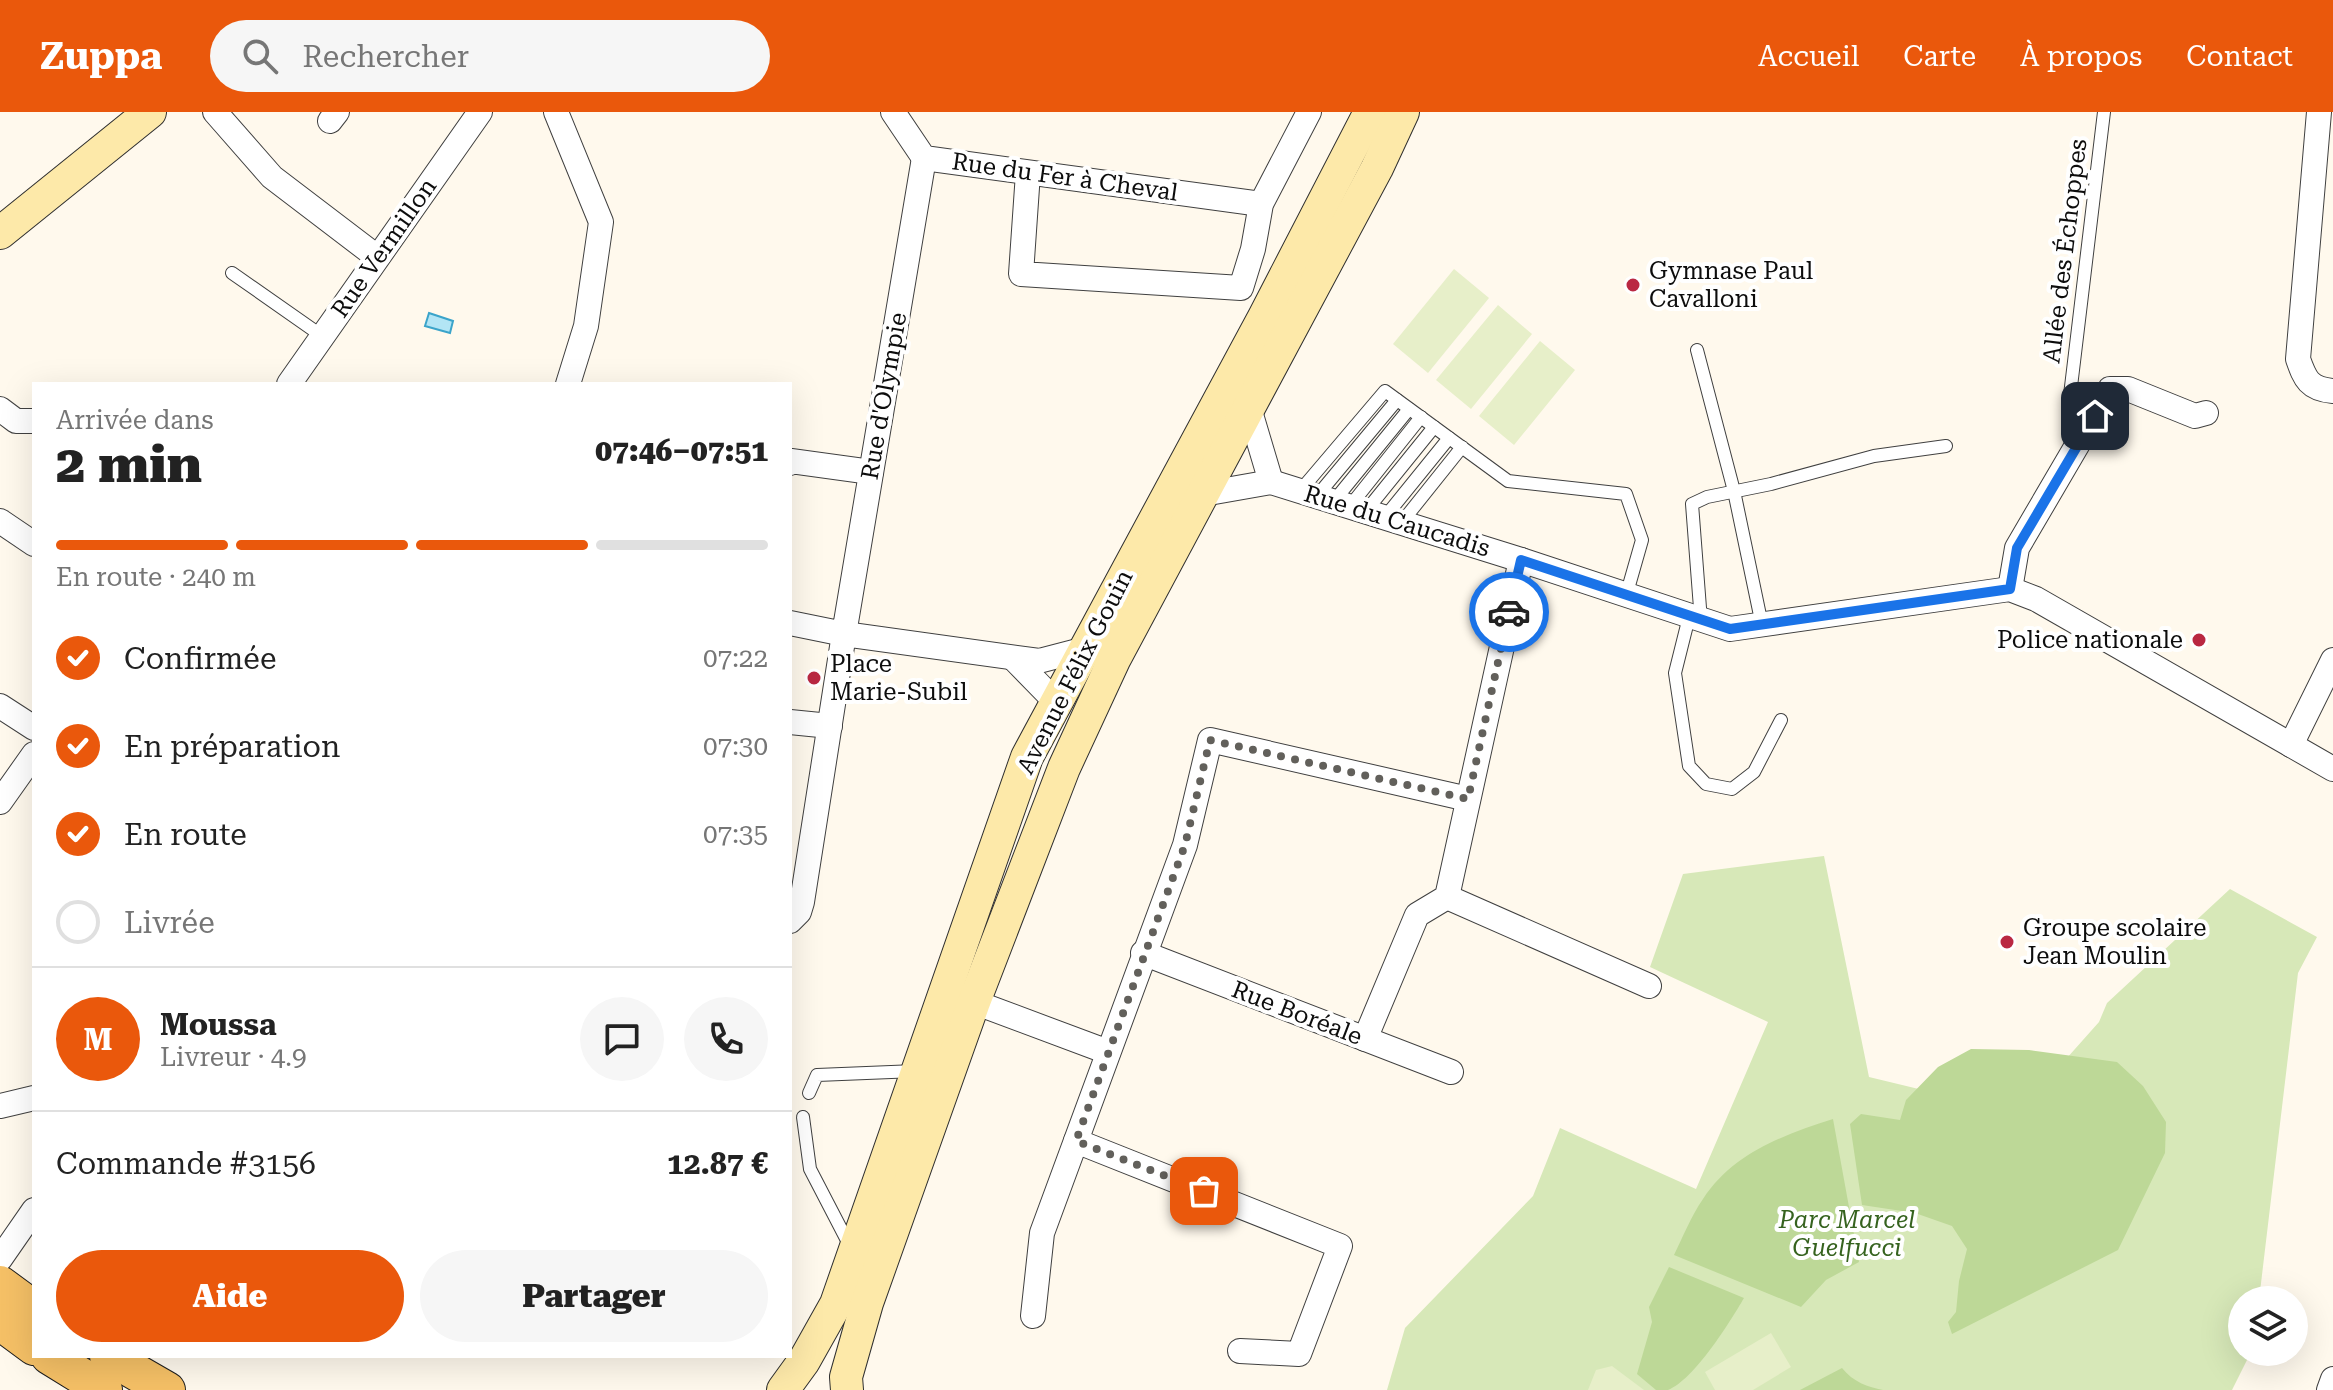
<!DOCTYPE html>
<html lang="fr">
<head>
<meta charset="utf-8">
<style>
  :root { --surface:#fff; --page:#f6f6f6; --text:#222; --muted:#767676; --line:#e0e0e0; --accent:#ea580c }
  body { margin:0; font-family:"Roboto Serif",serif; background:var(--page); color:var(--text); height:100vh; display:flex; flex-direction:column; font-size:30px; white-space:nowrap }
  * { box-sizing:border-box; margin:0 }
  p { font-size:26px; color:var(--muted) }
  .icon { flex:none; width:44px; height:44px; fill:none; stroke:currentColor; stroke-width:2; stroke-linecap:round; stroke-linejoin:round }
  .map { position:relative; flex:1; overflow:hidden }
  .sheet { position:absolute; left:32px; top:270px; width:760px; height:976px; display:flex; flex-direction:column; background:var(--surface); border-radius:0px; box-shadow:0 8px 32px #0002 }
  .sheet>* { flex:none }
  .controls { position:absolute; left:2228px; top:1174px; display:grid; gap:16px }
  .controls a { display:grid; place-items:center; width:80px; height:80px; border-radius:50%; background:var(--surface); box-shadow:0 8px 32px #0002; font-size:40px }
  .pin { position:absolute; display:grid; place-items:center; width:68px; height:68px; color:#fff; margin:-34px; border-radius:16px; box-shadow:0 4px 12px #0006 }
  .courier { position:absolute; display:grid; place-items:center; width:80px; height:80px; margin:-40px; border:6px solid #1a73e8; border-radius:50%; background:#fff; color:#222; box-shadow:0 2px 10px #0007 }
  .overview em { font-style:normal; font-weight:800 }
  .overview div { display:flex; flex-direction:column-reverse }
  .overview { display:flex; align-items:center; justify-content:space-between; height:136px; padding:0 24px }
  h1 { font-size:52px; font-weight:800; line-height:60px }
  .bar { display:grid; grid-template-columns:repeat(4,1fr); gap:12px 8px; align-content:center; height:96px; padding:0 24px }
  .bar i { height:10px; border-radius:6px; background:var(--line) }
  .bar .current { background:var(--accent) }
  .bar p { grid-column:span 4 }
  .line { display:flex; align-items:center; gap:20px; padding:0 24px; border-top:2px solid var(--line) }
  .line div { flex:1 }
  .round { display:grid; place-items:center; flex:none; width:84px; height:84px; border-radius:42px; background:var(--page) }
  ol { padding:0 24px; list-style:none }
  li { display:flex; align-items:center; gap:24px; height:88px }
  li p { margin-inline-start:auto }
  li .icon { padding:8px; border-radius:50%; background:var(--accent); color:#fff; stroke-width:4 }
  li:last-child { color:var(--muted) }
  li i { width:44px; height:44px; border:4px solid var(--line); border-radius:50% }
  .primary-button { display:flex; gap:16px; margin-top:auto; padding:16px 24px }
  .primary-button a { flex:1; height:92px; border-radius:48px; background:var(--accent); color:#fff; font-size:32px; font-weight:800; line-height:92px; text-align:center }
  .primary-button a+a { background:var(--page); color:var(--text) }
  header { display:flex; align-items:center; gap:48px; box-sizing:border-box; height:112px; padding:0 40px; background:var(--accent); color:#fff }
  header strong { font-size:38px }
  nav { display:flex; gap:44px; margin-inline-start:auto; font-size:28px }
  .search { width:560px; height:72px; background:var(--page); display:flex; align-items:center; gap:20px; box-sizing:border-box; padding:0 28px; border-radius:44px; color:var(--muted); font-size:30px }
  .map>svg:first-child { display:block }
  .green { fill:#d7e8b8 }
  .forest { fill:#bdd897 }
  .pitch { fill:#e7efc9 }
  .water { fill:#b3e5f5; stroke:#3ba4ca; stroke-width:2 }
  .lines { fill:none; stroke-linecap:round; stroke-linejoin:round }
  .lane-casing { stroke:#404040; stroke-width:14 }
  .street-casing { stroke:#404040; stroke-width:26 }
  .secondary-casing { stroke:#2f2f2f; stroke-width:34 }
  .primary-casing { stroke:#1e1e1e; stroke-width:38 }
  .lane { stroke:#fff; stroke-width:12 }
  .street { stroke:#fff; stroke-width:24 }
  .secondary { stroke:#fde9a9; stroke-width:32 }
  .primary { stroke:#f5c066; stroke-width:36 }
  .done { stroke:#62605b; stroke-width:8; stroke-dasharray:0 14.4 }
  .route { stroke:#1a73e8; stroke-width:10 }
  .poi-dot { fill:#ba2842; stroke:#fff; stroke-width:3 }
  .labels { text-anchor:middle; stroke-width:8; stroke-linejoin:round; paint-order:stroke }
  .street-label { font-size:24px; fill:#0d0d0d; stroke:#fff }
  .poi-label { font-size:24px; fill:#0d0d0d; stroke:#fff; text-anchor:start }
  .park-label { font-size:24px; font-style:italic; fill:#36631f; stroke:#fff }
</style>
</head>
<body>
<header>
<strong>Zuppa</strong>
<div class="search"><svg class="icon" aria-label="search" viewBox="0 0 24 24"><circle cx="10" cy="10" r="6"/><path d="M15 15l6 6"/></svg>Rechercher</div>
<nav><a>Accueil</a><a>Carte</a><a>À propos</a><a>Contact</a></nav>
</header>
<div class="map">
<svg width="2333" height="1278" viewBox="0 0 2333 1278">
  <rect width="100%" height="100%" fill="#fff9ed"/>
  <polygon class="green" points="1824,744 1869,965 2018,1001 2099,910 2107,891 2230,777 2317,825 2298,861 2259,1188 2242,1188 2242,1240 2251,1240 2232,1278 1387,1278 1405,1216 1533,1084 1560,1016 1696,1077 1768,910 1650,855 1683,762"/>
  <g class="forest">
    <polygon points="1971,937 2029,938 2117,950 2143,974 2166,1010 2165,1041 2118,1138 1952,1222 1948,1210 1956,1200 1959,1169 1967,1137 1952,1114 1915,1101 1862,1093 1850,1012 1861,1002 1900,1008 1906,988 1938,955"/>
    <path d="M 1833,1007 L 1859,1150 L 1826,1168 L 1801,1195 L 1674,1143 C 1683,1125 1691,1104 1703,1087 C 1733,1041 1783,1023 1833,1007 Z"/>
    <path d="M 1669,1155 L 1744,1186 C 1730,1210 1694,1268 1668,1278 C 1667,1278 1657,1278 1656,1278 L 1637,1262 L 1652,1210 L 1649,1195 Z"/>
    <path d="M 1842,1256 C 1853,1270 1868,1275 1883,1278 L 1800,1278 Z"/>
  </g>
  <g class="pitch">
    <polygon points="1454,157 1489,186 1428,261 1393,232"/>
    <polygon points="1498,193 1532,222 1471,297 1436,268"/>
    <polygon points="1540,229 1575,258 1514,333 1479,304"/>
    <polygon points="1771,1221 1791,1255 1753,1278 1715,1278 1705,1260"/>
    <polygon points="1612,1254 1644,1278 1588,1278 1596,1258"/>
  </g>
  <polygon class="water" points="429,201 453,209 450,221 425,214"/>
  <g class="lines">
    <g class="lane-casing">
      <g id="lane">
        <polyline points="232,161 322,224"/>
        <polyline points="1697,238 1734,379 1762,513"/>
        <polyline points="2070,283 2104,0"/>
        <polyline points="1300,379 1385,279 1508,369 1626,382 1642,428 1626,484"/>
        <polyline points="1317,384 1397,288"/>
        <polyline points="1334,389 1409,297"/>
        <polyline points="1350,394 1421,305"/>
        <polyline points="1366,399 1434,315"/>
        <polyline points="1385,405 1449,326"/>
        <polyline points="1402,410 1462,335"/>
        <polyline points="1689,505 1675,561 1689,654 1706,672 1732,677 1754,660 1781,608"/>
        <polyline points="1701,509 1692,392 1707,385 1771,372 1874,344 1946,334"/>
        <polyline points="809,981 817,963 916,959"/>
        <polyline points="803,1005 810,1057 851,1136"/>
      </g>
    </g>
    <g class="street-casing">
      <g id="street">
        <polyline points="215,0 272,65 377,145"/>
        <polyline points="556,0 601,110 586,214 568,272"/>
        <polyline points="893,0 924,46 1261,92"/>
        <path d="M 2319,0 L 2298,247 C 2305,267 2309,277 2333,279"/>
        <polyline points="330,9 337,0"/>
        <polyline points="1028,61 1021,162 1241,176 1253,137 1261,92 1309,0"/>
        <polyline points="289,272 480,0"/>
        <polyline points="1249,296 1271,370"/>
        <polyline points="0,297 16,309 34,309"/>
        <polyline points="790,351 791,349 871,360"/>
        <polyline points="1203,382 1271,370 1521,448 1730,517 2010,477 2036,487 2333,657"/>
        <polyline points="0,409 34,432"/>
        <polyline points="2010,477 2017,436 2110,277 2128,277 2195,304 2206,301"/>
        <polyline points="790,511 844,522 924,46"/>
        <polyline points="1014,547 1056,590"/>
        <polyline points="0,594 34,616"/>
        <polyline points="790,610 830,614"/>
        <polyline points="2291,633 2333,548"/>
        <polyline points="0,690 34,642"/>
        <polyline points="1447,785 1649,874"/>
        <polyline points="790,809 799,800 802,790 844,522 1039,549 1085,537"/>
        <polyline points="1143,841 1451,960"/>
        <polyline points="974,890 1108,940"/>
        <polyline points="1365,927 1417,803 1447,785 1521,448"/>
        <polyline points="0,994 34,986"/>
        <polyline points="1076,1029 1340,1134 1299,1242 1240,1239"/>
        <polyline points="0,1147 34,1098"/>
        <polyline points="1033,1204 1042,1121 1185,733 1210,628 1468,687"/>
        <polyline points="2329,1278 2333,1267"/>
      </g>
    </g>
    <g class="secondary-casing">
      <g id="secondary">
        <polyline points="0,121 150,0"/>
        <polyline points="783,1278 804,1249 836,1192 1027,645 1264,205 1370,0"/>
        <polyline points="847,1278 846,1265 867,1191 974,890 1064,656 1114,548 1377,56 1403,0"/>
      </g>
    </g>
    <g class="primary-casing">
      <g id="primary">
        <polyline points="0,1172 34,1197"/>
        <polyline points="0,1210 34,1235"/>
        <polyline points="49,1244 104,1278"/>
        <polyline points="108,1244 167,1278"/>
      </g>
    </g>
    <use href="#lane" class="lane"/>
    <use href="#street" class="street"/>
    <use href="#secondary" class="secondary"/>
    <use href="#primary" class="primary"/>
  </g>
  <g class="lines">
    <polyline class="done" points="1204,1079 1076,1029 1185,733 1210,628 1468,687 1509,500"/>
    <polyline class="route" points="1509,500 1521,448 1730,517 2010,477 2017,436 2095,304"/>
  </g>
  <g class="poi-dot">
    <circle cx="1633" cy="173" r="8"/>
    <circle cx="2199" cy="528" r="8"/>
    <circle cx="814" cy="566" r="8"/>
    <circle cx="2007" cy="830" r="8"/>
  </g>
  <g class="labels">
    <g class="street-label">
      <text transform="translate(1065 65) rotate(8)" y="8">Rue du Fer à Cheval</text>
      <text transform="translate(384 136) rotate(-55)" y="8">Rue Vermillon</text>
      <text transform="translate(2065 139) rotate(-83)" y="8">Allée des Échoppes</text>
      <text transform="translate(884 284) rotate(-80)" y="8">Rue d'Olympie</text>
      <text transform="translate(1397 409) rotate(17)" y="8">Rue du Caucadis</text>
      <text transform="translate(1075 560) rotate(-63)" y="8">Avenue Félix Gouin</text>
      <text transform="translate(1297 901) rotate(21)" y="8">Rue Boréale</text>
    </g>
    <g class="poi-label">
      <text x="1649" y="167">Gymnase Paul<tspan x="1649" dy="28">Cavalloni</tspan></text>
      <text x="2183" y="536" text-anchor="end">Police nationale</text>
      <text x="830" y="560">Place<tspan x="830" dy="28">Marie-Subil</tspan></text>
      <text x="2023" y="824">Groupe scolaire<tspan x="2023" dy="28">Jean Moulin</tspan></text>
    </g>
    <g class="park-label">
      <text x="1847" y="1116">Parc Marcel<tspan x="1847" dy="28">Guelfucci</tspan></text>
    </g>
  </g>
</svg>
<div class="controls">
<a><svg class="icon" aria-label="layers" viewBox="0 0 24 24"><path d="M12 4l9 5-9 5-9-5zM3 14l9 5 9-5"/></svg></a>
</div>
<div class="pin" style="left:1204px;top:1079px;background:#ea580c"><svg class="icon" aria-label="bag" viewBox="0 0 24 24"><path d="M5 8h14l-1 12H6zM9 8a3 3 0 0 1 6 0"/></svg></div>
<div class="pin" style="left:2095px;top:304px;background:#1f2937"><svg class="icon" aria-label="home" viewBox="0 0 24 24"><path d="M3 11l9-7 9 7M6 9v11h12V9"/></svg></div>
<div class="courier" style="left:1509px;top:500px"><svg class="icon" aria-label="car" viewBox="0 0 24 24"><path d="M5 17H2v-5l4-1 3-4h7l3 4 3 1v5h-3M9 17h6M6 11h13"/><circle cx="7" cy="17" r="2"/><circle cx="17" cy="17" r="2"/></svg></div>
<section class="sheet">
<div class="overview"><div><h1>2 min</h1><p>Arrivée dans</p></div><em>07:46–07:51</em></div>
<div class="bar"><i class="current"></i><i class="current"></i><i class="current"></i><i></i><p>En route · 240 m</p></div>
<ol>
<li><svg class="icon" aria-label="check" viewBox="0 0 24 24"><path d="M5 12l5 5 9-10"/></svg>Confirmée<p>07:22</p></li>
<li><svg class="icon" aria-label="check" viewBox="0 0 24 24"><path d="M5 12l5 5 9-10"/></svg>En préparation<p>07:30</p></li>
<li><svg class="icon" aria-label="check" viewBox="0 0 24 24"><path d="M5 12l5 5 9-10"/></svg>En route<p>07:35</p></li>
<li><i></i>Livrée</li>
</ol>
<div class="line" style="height:144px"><b class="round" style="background:var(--accent);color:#fff">M</b><div><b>Moussa</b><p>Livreur · 4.9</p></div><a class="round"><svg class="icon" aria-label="chat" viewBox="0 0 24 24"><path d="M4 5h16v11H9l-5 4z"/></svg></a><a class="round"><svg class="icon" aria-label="phone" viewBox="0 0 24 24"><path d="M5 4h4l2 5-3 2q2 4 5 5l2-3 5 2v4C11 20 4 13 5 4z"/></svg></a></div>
<div class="line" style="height:104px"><div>Commande #3156</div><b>12.87 €</b></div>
<div class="primary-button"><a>Aide</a><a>Partager</a></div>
</section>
</div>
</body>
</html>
